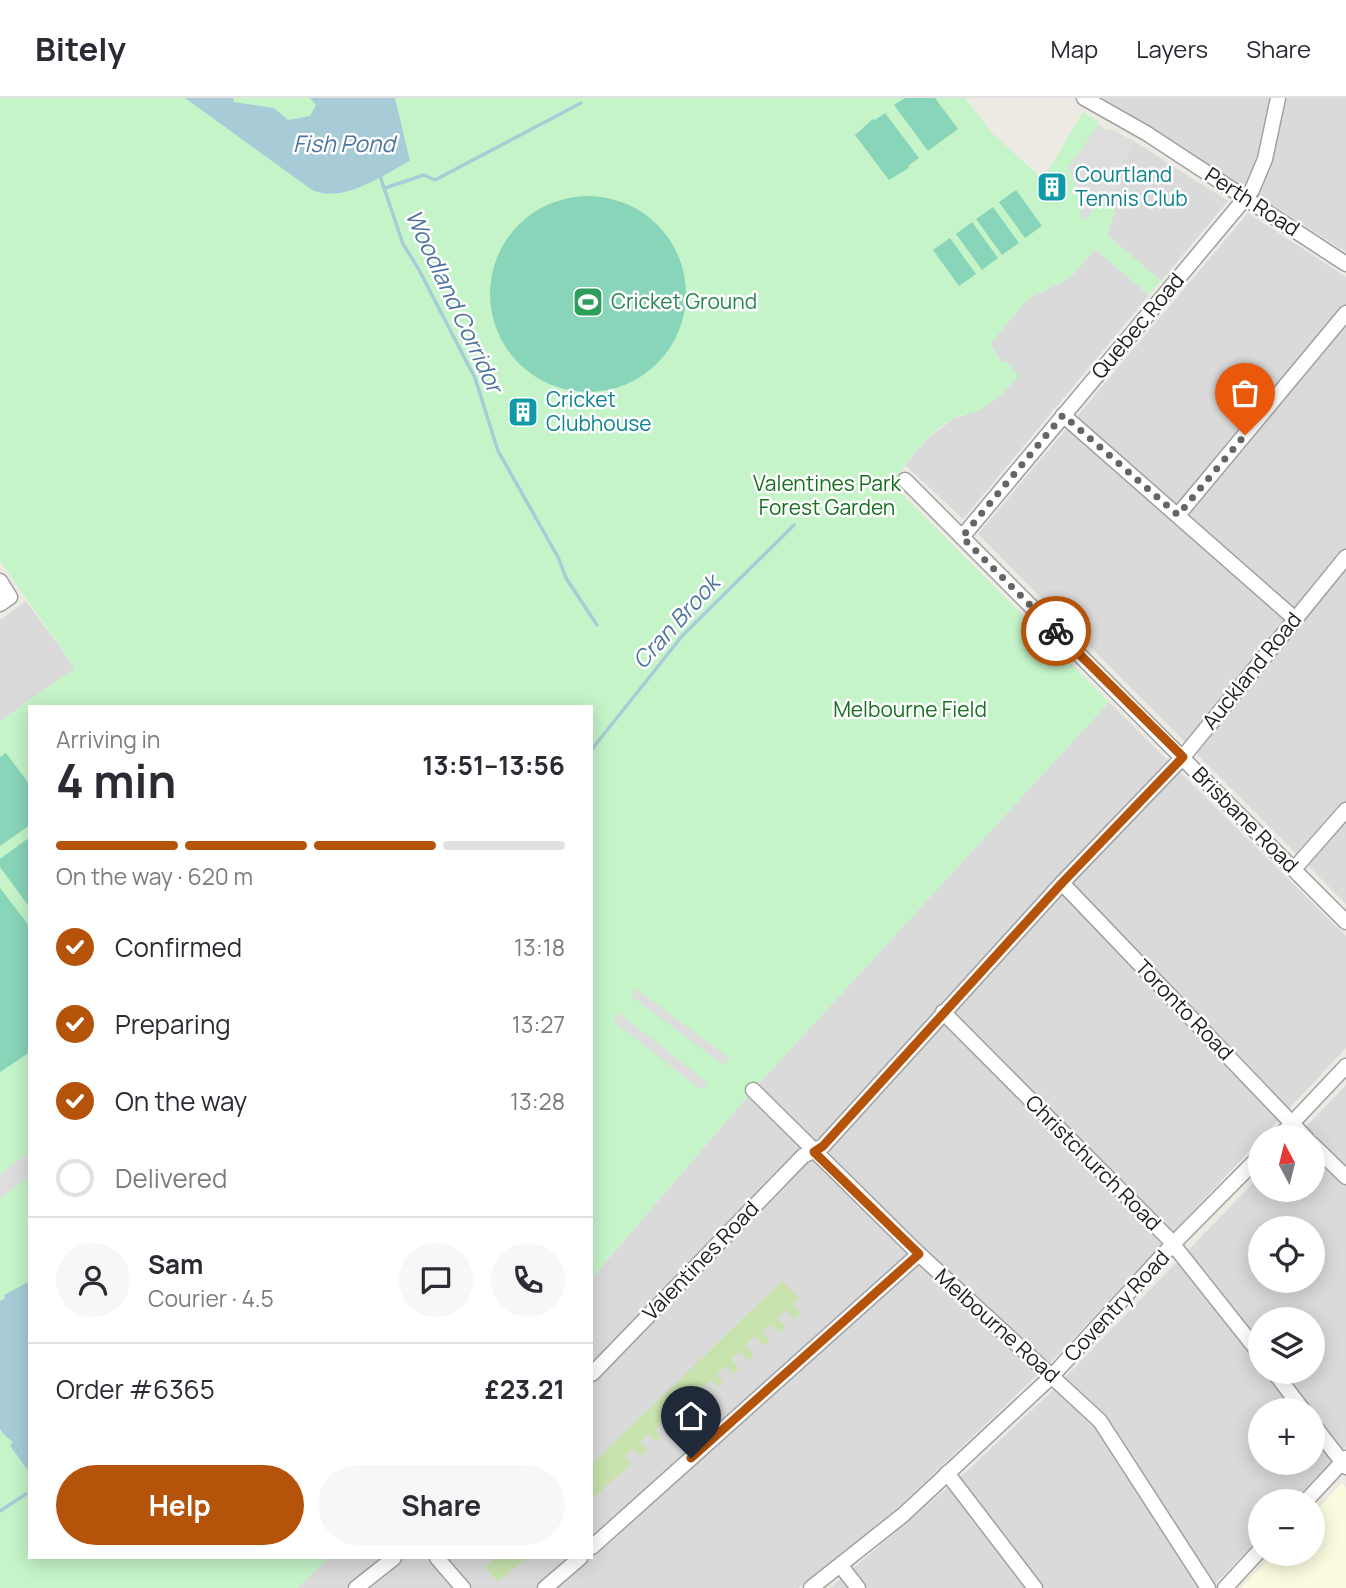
<!DOCTYPE html>
<html lang="en">
<head>
<meta charset="utf-8">
<style>
  :root { --surface:#fff; --page:#f7f7f7; --text:#2b2b33; --muted:#7c7c81; --line:#e1e1e2; --accent:#b45309 }
  body { margin:0; font-family:Manrope,sans-serif; background:var(--page); color:var(--text); height:100vh; display:flex; flex-direction:column; font-size:26px; white-space:nowrap }
  * { box-sizing:border-box; margin:0 }
  p { font-size:23px; color:var(--muted) }
  .icon { flex:none; width:38px; height:38px; fill:none; stroke:currentColor; stroke-width:2; stroke-linecap:round; stroke-linejoin:round }
  .map { position:relative; flex:1; overflow:hidden }
  .panel { position:absolute; left:28px; top:607px; width:565px; height:854px; display:flex; flex-direction:column; background:var(--surface); border-radius:0px; box-shadow:0 4px 18px #0003 }
  .panel>* { flex:none }
  .needle { width:46px; rotate:353deg }
  .fabs { position:absolute; left:1248px; top:1027px; display:grid; gap:14px }
  .fabs a { display:grid; place-items:center; width:77px; height:77px; border-radius:50%; background:var(--surface); box-shadow:0 4px 18px #0003; font-size:35px }
  .pin { position:absolute; display:grid; place-items:center; width:60px; height:60px; color:#fff; margin:-72px -30px; border-radius:50% 50% 50% 0; rotate:-45deg; box-shadow:0 0 7px #0007 }
  .pin .icon { rotate:45deg }
  .courier { position:absolute; display:grid; place-items:center; width:70px; height:70px; margin:-35px; border:5px solid #b45309; border-radius:50%; background:#fff; color:#222; box-shadow:0 2px 9px #0007 }
  .head em { font-style:normal; font-weight:700 }
  .head div { display:flex; flex-direction:column-reverse }
  .head { display:flex; align-items:center; justify-content:space-between; height:119px; padding:0 28px }
  h1 { font-size:46px; font-weight:700; line-height:52px }
  .bar { display:grid; grid-template-columns:repeat(4,1fr); gap:10px 7px; align-content:center; height:84px; padding:0 28px }
  .bar i { height:9px; border-radius:5px; background:var(--line) }
  .bar .on { background:var(--accent) }
  .bar p { grid-column:span 4 }
  .line { display:flex; align-items:center; gap:18px; padding:0 28px; border-top:2px solid var(--line) }
  .line div { flex:1 }
  .round { display:grid; place-items:center; flex:none; width:74px; height:74px; border-radius:37px; background:var(--page) }
  ol { padding:0 28px; list-style:none }
  li { display:flex; align-items:center; gap:21px; height:77px }
  li p { margin-inline-start:auto }
  li .icon { padding:7px; border-radius:50%; background:var(--accent); color:#fff; stroke-width:4 }
  li:last-child { color:var(--muted) }
  li i { width:38px; height:38px; border:4px solid var(--line); border-radius:50% }
  .button { display:flex; gap:14px; margin-top:auto; padding:14px 28px }
  .button a { flex:1; height:80px; border-radius:42px; background:var(--accent); color:#fff; font-size:28px; font-weight:700; line-height:80px; text-align:center }
  .button a+a { background:var(--page); color:var(--text) }
  header { display:flex; align-items:center; gap:42px; box-sizing:border-box; height:98px; padding:0 35px; background:var(--surface); border-bottom:2px solid var(--line) }
  header strong { font-size:33px }
  nav { display:flex; gap:38px; margin-inline-start:auto; font-size:24px }
  .map>svg:first-child { display:block }
  .residential { fill:#dbdada; fill-rule:evenodd }
  .education { fill:#fbfcdf }
  .grass { fill:#c8e3ae }
  .park { fill:#c5f4c9 }
  .pitch { fill:#89d5b9 }
  .parking { fill:#ddd }
  .water { fill:#a8ccd7 }
  .lines { fill:none; stroke-linecap:round; stroke-linejoin:round }
  .stream { stroke:#a8ccd7; stroke-width:3.5 }
  .minor-casing { stroke:#a1a1a1; stroke-width:17 }
  .minor { stroke:#fff; stroke-width:14 }
  .done { stroke:#666563; stroke-width:7; stroke-dasharray:0 12.6 }
  .route { stroke:#b45309; stroke-width:9 }
  .labels { text-anchor:middle; stroke-width:5; stroke-linejoin:round; paint-order:stroke }
  .culture-label { font-size:21px; fill:#0d838f; stroke:#fff; text-anchor:start }
  .street-label { font-size:21px; fill:#1d1d1d; stroke:#fff }
  .leisure-label { font-size:21px; fill:#27864d; stroke:#fff; text-anchor:start }
  .park-label { font-size:21px; fill:#16711f; stroke:#fff }
  .water-label { font-size:23px; font-style:italic; fill:#50759d; stroke:#fff }
</style>
</head>
<body>
<header>
<strong>Bitely</strong>
<nav><a>Map</a><a>Layers</a><a>Share</a></nav>
</header>
<div class="map">
<svg width="1346" height="1490" viewBox="0 0 1346 1490">
  <rect width="100%" height="100%" fill="#edeae4"/>
  <g class="residential">
    <polygon points="1097,0 1346,0 1346,154 1258,98"/>
    <polygon points="1135,44 1228,103 1161,183 1107,137 1114,116 1112,94 1116,87 1116,76"/>
    <polygon points="1248,115 1346,179 1346,806 978,436"/>
    <polygon points="1095,151 1149,197 963,421 905,367 927,341 954,320 966,317 1002,264 990,246 1018,211 1028,201 1070,180"/>
    <polygon points="26,503 75,570 0,623 0,522"/>
    <polygon points="1109,604 1346,838 1346,950 1055,1260 891,1416 837,1461 798,1490 297,1490 329,1460 592,1460 592,1180 753,992"/>
    <path d="M 1346,987 L 1346,1349 L 1293,1403 L 1260,1404 L 1260,1439 L 1211,1490 L 830,1490 L 967,1373 L 1047,1298 L 1260,1078 L 1260,1092 L 1312,1092 L 1312,1040 L 1296,1039 ZM 1260,1130 L 1312,1130 L 1312,1183 L 1260,1183 ZM 1260,1222 L 1312,1222 L 1312,1274 L 1260,1274 ZM 1260,1312 L 1312,1312 L 1312,1365 L 1260,1365 Z"/>
  </g>
  <polygon class="education" points="1342,1385 1346,1390 1346,1490 1241,1490 1274,1456 1312,1456 1313,1416"/>
  <g class="grass">
    <polygon points="782,1183 799,1200 793,1206 801,1215 794,1221 786,1212 777,1219 785,1229 779,1235 771,1226 762,1233 770,1243 764,1248 755,1238 745,1247 754,1257 749,1263 740,1253 731,1261 739,1271 733,1276 726,1268 717,1276 723,1284 717,1289 711,1282 702,1290 708,1298 703,1303 695,1295 686,1303 693,1311 687,1317 680,1309 671,1317 677,1325 672,1330 665,1323 655,1331 661,1339 656,1343 649,1336 640,1344 647,1352 641,1358 633,1351 625,1358 631,1366 592,1401 592,1366"/>
    <polygon points="494,1460 526,1460 498,1484 485,1469"/>
  </g>
  <path class="park" d="M 0,0 L 965,0 L 993,36 L 1043,81 L 1083,14 L 1098,23 L 1099,27 L 1107,32 L 1111,31 L 1135,44 L 1114,79 L 1116,87 L 1112,94 L 1114,116 L 1107,137 L 1161,183 L 1149,197 L 1095,151 L 1070,180 L 1028,201 L 990,246 L 1002,264 L 1007,264 L 1018,278 C 1004,296 988,311 966,317 C 958,319 963,315 956,319 C 929,332 908,362 892,386 L 1109,604 L 753,992 L 592,1180 L 592,609 L 30,609 L 30,1460 L 329,1460 L 297,1490 L 0,1490 L 0,623 L 75,570 L 0,463 Z"/>
  <g class="pitch">
    <polygon points="905,0 935,0 958,31 928,53 894,7"/>
    <polygon points="885,15 919,60 908,68 909,70 889,82 855,37 873,21 875,22"/>
    <polygon points="1016,92 1042,128 1025,140 999,104"/>
    <circle cx="588" cy="196" r="98"/>
    <polygon points="993,109 1019,145 1002,157 976,121"/>
    <polygon points="972,124 998,160 982,172 956,136"/>
    <polygon points="950,140 976,176 959,188 933,152"/>
    <polygon points="6,655 30,687 30,727 0,748 0,659"/>
    <polygon points="30,739 30,810 0,769 0,761"/>
    <polygon points="0,790 30,829 30,954 0,974"/>
  </g>
  <g class="parking">
    <polygon points="1099,27 1107,32 1111,31 1135,44 1115,76 1116,87 1112,94 1113,108 1100,107 1094,110 1087,121 1080,117 1081,104 1068,69"/>
    <polygon points="636,891 729,960 723,967 631,898"/>
    <polygon points="619,915 708,985 701,992 613,923"/>
    <polygon points="30,1053 30,1077 0,1101 0,1077"/>
  </g>
  <g class="water">
    <path d="M 185,0 L 233,0 L 234,4 L 274,10 L 288,22 L 310,18 L 316,7 L 310,0 L 395,0 L 410,63 C 382,77 344,106 312,92 Z"/>
    <path d="M 30,1183 L 30,1375 L 10,1348 L 13,1344 C 9,1341 3,1336 0,1331 L 0,1203 L 5,1200 L 4,1197 Z"/>
  </g>
  <g class="lines">
    <g class="stream">
      <polyline points="380,78 403,146 418,170 475,280 498,353 558,459 566,480 597,527"/>
      <polyline points="385,90 424,77 435,82 581,5"/>
      <polyline points="592,651 683,537 794,427"/>
      <polyline points="0,1413 26,1396"/>
    </g>
    <g class="minor-casing">
      <g id="minor">
        <polyline points="1084,0 1146,35 1346,166"/>
        <polyline points="1063,317 1295,521"/>
        <polyline points="905,382 1346,824"/>
        <polyline points="1178,417 1346,215"/>
        <polyline points="962,439 1252,92 1265,61 1278,0"/>
        <polyline points="0,483 10,499 0,506"/>
        <polyline points="1294,771 1346,712"/>
        <polyline points="1062,785 1306,1040"/>
        <polyline points="943,914 1168,1140 1260,1256"/>
        <polyline points="753,992 919,1156 1100,1323 1208,1490"/>
        <polyline points="1278,1040 1346,968"/>
        <polyline points="1312,1046 1346,1079"/>
        <polyline points="1274,1274 1303,1312"/>
        <polyline points="592,1276 803,1058 823,1048 1062,785 1183,659 1346,459"/>
        <polyline points="1312,1325 1346,1369"/>
        <polyline points="947,1375 1035,1490"/>
        <polyline points="1305,1404 1346,1360"/>
        <polyline points="592,1449 919,1156"/>
        <polyline points="437,1460 463,1490"/>
        <polyline points="841,1468 858,1490"/>
        <polyline points="356,1490 394,1460"/>
        <polyline points="545,1490 580,1460"/>
        <polyline points="811,1490 903,1417 1052,1278 1173,1146 1260,1058"/>
        <polyline points="1225,1490 1260,1452"/>
      </g>
    </g>
    <use href="#minor" class="minor"/>
  </g>
  <g class="lines">
    <polyline class="done" points="1056,533 962,439 1063,317 1178,417 1245,337"/>
    <polyline class="route" points="691,1360 919,1156 814,1054 823,1048 1062,785 1183,659 1056,533"/>
  </g>
  <defs>
    <g id="building-square" transform="scale(1.575)"><rect x="-9" y="-9" width="18" height="18" rx="4" fill="#0f9aa8" stroke="#fff"/><path d="M-4-6H4V6H1V3H-1V6H-4ZM-2.5-4.3h1.7v1.8h-1.7ZM.8-4.3h1.7v1.8H.8ZM-2.5-1h1.7V.8h-1.7ZM.8-1h1.7V.8H.8Z" fill="#fff"/></g>
    <g id="stadium-square" transform="scale(1.575)"><rect x="-9" y="-9" width="18" height="18" rx="4" fill="#2e9e5b" stroke="#fff"/><path d="M0-5a6.5 5 0 1 0 0 10a6.5 5 0 1 0 0-10ZM-3.5-1.8h7v3.6h-7Z" fill="#fff"/></g>
  </defs>
  <g fill-rule="evenodd">
    <use href="#building-square" x="1052" y="89"/>
    <use href="#stadium-square" x="588" y="204"/>
    <use href="#building-square" x="523" y="314"/>
  </g>
  <g class="labels">
    <g class="culture-label">
      <text x="1075" y="84">Courtland<tspan x="1075" dy="24">Tennis Club</tspan></text>
      <text x="546" y="309">Cricket<tspan x="546" dy="24">Clubhouse</tspan></text>
    </g>
    <g class="street-label">
      <text transform="translate(1252 104) rotate(33)" y="7">Perth Road</text>
      <text transform="translate(1138 228) rotate(-50)" y="7">Quebec Road</text>
      <text transform="translate(1252 573) rotate(-51)" y="7">Auckland Road</text>
      <text transform="translate(1245 722) rotate(45)" y="7">Brisbane Road</text>
      <text transform="translate(1184 912) rotate(46)" y="7">Toronto Road</text>
      <text transform="translate(1093 1065) rotate(45)" y="7">Christchurch Road</text>
      <text transform="translate(701 1163) rotate(-46)" y="7">Valentines Road</text>
      <text transform="translate(1117 1208) rotate(-47)" y="7">Coventry Road</text>
      <text transform="translate(997 1228) rotate(42)" y="7">Melbourne Road</text>
    </g>
    <g class="leisure-label">
      <text x="611" y="211">Cricket Ground</text>
    </g>
    <g class="park-label">
      <text x="827" y="393">Valentines Park<tspan x="827" dy="24">Forest Garden</tspan></text>
      <text x="910" y="619">Melbourne Field</text>
    </g>
    <g class="water-label">
      <text x="344" y="54">Fish Pond</text>
      <text transform="translate(454 203) rotate(65)" y="8">Woodland Corridor</text>
      <text transform="translate(676 524) rotate(-48)" y="8">Cran Brook</text>
    </g>
  </g>
</svg>
<div class="fabs">
<a><svg class="needle" viewBox="-14 -14 28 28"><path d="M0-13l5 13h-10z" fill="#e53935"/><path d="M0 13l5-13h-10z" fill="#7c7c81"/></svg></a>
<a><svg class="icon" aria-label="locate" viewBox="0 0 24 24"><circle cx="12" cy="12" r="6"/><path d="M12 2v4M12 18v4M2 12h4M18 12h4"/></svg></a>
<a><svg class="icon" aria-label="layers" viewBox="0 0 24 24"><path d="M12 4l9 5-9 5-9-5zM3 14l9 5 9-5"/></svg></a>
<a>+</a>
<a>−</a>
</div>
<div class="pin" style="left:1245px;top:337px;background:#ea580c"><svg class="icon" aria-label="bag" viewBox="0 0 24 24"><path d="M5 8h14l-1 12H6zM9 8a3 3 0 0 1 6 0"/></svg></div>
<div class="pin" style="left:691px;top:1360px;background:#1f2937"><svg class="icon" aria-label="home" viewBox="0 0 24 24"><path d="M3 11l9-7 9 7M6 9v11h12V9"/></svg></div>
<div class="courier" style="left:1056px;top:533px"><svg class="icon" aria-label="bike" viewBox="0 0 24 24"><circle cx="6" cy="16" r="4"/><circle cx="18" cy="16" r="4"/><path d="M6 16l4-8h5l3 8M10 8l3 8H6M13 5h3"/></svg></div>
<section class="panel">
<div class="head"><div><h1>4 min</h1><p>Arriving in</p></div><em>13:51–13:56</em></div>
<div class="bar"><i class="on"></i><i class="on"></i><i class="on"></i><i></i><p>On the way · 620 m</p></div>
<ol>
<li><svg class="icon" aria-label="check" viewBox="0 0 24 24"><path d="M5 12l5 5 9-10"/></svg>Confirmed<p>13:18</p></li>
<li><svg class="icon" aria-label="check" viewBox="0 0 24 24"><path d="M5 12l5 5 9-10"/></svg>Preparing<p>13:27</p></li>
<li><svg class="icon" aria-label="check" viewBox="0 0 24 24"><path d="M5 12l5 5 9-10"/></svg>On the way<p>13:28</p></li>
<li><i></i>Delivered</li>
</ol>
<div class="line" style="height:126px"><a class="round"><svg class="icon" aria-label="person" viewBox="0 0 24 24"><circle cx="12" cy="8" r="4"/><path d="M4 21q1-7 8-7t8 7"/></svg></a><div><b>Sam</b><p>Courier · 4.5</p></div><a class="round"><svg class="icon" aria-label="chat" viewBox="0 0 24 24"><path d="M4 5h16v11H9l-5 4z"/></svg></a><a class="round"><svg class="icon" aria-label="phone" viewBox="0 0 24 24"><path d="M5 4h4l2 5-3 2q2 4 5 5l2-3 5 2v4C11 20 4 13 5 4z"/></svg></a></div>
<div class="line" style="height:91px"><div>Order #6365</div><b>£23.21</b></div>
<div class="button"><a>Help</a><a>Share</a></div>
</section>
</div>
</body>
</html>
